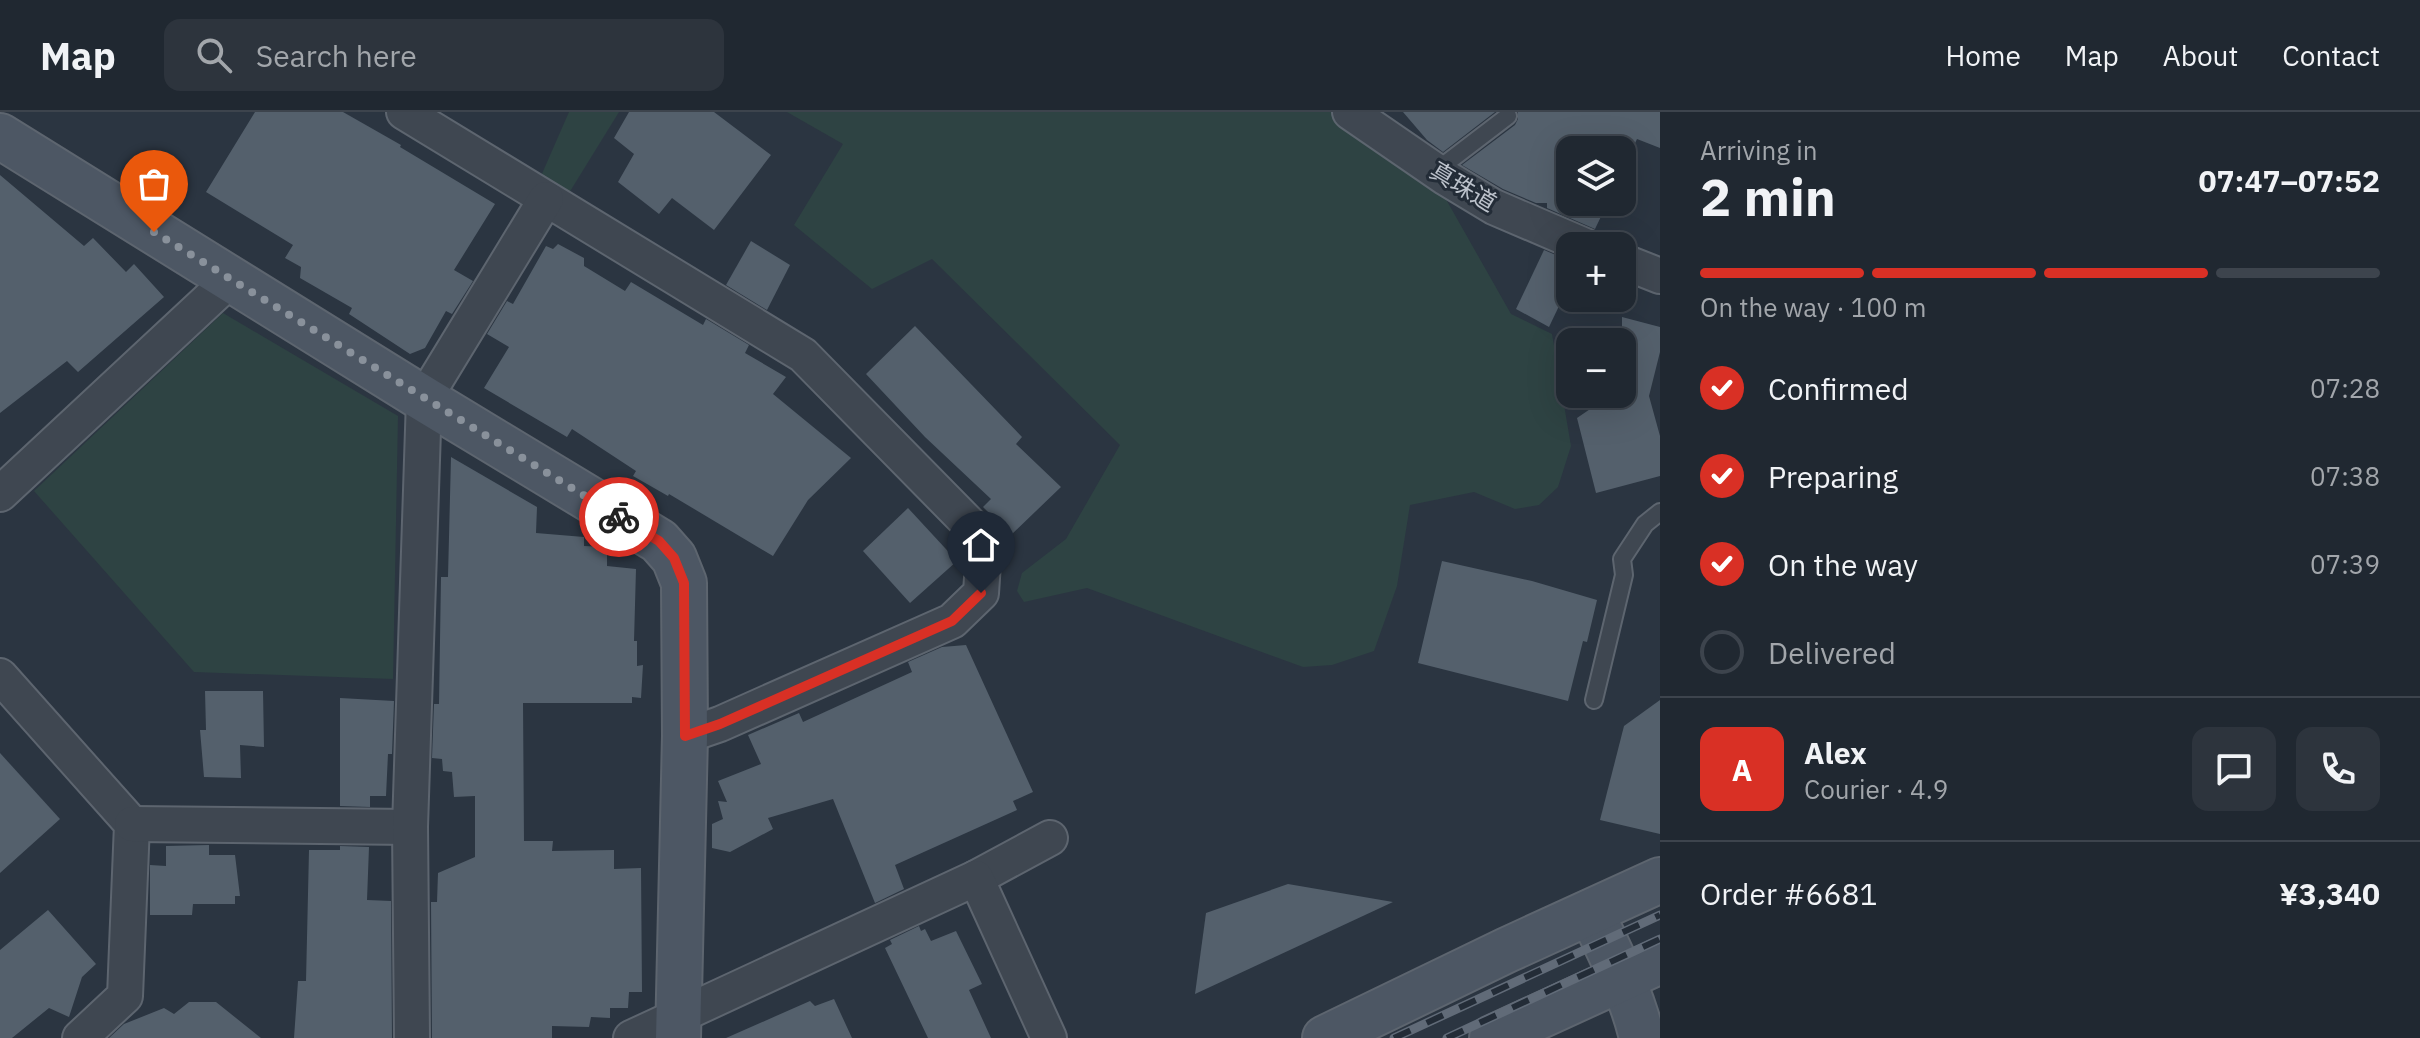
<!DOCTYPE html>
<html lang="en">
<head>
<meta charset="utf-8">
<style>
  :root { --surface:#202831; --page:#2d343d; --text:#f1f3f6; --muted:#a2a6ab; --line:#3d444d; --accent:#d93025 }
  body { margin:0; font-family:"IBM Plex Sans","Noto Sans JP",sans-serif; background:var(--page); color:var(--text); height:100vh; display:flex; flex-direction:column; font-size:30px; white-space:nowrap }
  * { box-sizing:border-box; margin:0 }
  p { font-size:26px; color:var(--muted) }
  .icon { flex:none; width:44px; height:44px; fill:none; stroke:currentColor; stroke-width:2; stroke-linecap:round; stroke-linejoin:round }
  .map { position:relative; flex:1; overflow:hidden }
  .sheet { display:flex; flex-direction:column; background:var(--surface); width:760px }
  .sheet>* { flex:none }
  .tools { position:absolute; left:1556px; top:24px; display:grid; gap:16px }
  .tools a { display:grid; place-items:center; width:80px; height:80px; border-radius:16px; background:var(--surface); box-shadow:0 8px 32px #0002,0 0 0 2px var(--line); font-size:40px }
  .pin { position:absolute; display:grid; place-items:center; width:68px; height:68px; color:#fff; margin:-82px -34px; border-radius:50% 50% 50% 0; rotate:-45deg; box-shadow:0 0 8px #0007 }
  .pin .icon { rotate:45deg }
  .courier { position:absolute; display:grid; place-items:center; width:80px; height:80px; margin:-40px; border:6px solid #d93025; border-radius:50%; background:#fff; color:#222; box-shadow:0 2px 10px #0007 }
  .overview em { font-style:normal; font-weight:700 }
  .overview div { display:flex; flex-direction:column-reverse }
  .overview { display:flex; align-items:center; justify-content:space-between; height:136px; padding:0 40px }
  h1 { font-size:52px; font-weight:700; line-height:60px }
  .bar { display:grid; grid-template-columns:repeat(4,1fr); gap:12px 8px; align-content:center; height:96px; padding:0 40px }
  .bar i { height:10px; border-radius:6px; background:var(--line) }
  .bar .selected { background:var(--accent) }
  .bar p { grid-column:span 4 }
  .line { display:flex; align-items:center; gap:20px; padding:0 40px; border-top:2px solid var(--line) }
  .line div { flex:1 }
  .round { display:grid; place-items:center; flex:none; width:84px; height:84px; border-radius:16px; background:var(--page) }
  ol { padding:0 40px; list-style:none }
  li { display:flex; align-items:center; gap:24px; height:88px }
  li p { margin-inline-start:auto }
  li .icon { padding:8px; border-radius:50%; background:var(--accent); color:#fff; stroke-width:4 }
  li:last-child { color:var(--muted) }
  li i { width:44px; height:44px; border:4px solid var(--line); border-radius:50% }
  header { display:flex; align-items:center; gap:48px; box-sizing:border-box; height:112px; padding:0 40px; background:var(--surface); border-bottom:2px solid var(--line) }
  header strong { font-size:38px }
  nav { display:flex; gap:44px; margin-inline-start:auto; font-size:28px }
  .search { width:560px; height:72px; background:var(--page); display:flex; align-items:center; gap:20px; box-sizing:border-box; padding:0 28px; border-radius:16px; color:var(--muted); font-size:30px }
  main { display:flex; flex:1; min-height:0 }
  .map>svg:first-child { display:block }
  .green { fill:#2e4343 }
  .building { fill:#54606c }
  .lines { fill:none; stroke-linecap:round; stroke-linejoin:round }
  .lane-casing { stroke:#5d656f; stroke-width:20 }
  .street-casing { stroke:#5d656f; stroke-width:38 }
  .secondary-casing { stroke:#5d656f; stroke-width:48 }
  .lane { stroke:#3f4751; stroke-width:16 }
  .street { stroke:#3f4751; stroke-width:34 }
  .secondary { stroke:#4d5764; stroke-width:44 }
  .rail-casing { stroke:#616b78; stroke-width:9 }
  .rail { stroke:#232c37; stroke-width:6; stroke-dasharray:18; stroke-linecap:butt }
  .done { stroke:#89919b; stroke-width:8; stroke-dasharray:0 14.4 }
  .route { stroke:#d93025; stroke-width:10 }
  .labels { text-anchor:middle; stroke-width:6; stroke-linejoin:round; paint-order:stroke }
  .street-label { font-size:24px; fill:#bcc2cb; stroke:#232c37 }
</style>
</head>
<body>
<header>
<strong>Map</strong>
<div class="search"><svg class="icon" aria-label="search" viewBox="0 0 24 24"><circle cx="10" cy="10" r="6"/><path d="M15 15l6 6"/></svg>Search here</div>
<nav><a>Home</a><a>Map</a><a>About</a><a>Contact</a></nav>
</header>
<main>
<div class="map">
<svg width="1660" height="926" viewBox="0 0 1660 926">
  <rect width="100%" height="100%" fill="#2b3541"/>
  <g class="green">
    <polygon points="569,0 619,0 569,81 541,64"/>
    <polygon points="787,0 1378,0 1426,52 1511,202 1552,222 1571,334 1558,375 1539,393 1515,397 1474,380 1410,393 1397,474 1374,539 1332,553 1303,555 1087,476 1024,490 1017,479 1022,461 1066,427 1120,333 932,147 872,177 794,113 843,32"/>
    <polygon points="223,201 398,304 393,567 194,560 34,379"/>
  </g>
  <g class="building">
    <polygon points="255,0 343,0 401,33 400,35 495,92 454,158 473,169 452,202 446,199 425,236 410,242 349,202 352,196 300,166 301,155 285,146 293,133 206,80"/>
    <polygon points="629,0 714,0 771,43 714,118 672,86 659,102 618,70 634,42 614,26"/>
    <polygon points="1403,0 1495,0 1443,40 1427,28"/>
    <polygon points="1518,0 1660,0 1660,36 1637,27 1622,59 1622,38 1570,38 1570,90 1608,90 1595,117 1547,96 1547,91 1536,91 1503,77 1462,53 1515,13 1518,7"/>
    <polygon points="0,63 84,134 93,126 126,160 134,152 164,185 78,260 67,249 0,301"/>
    <polygon points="751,129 790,153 767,198 726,173"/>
    <polygon points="558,132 584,146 584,154 625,179 631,170 703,213 706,207 749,233 745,241 786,265 773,282 851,346 808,388 773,444 669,382 668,384 633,364 636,359 572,317 567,325 484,276 509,235 487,222 507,189 513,192 546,134 553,137"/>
    <polygon points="1544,138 1570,149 1570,171 1549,215 1516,197"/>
    <polygon points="1622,205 1660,215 1660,240 1649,284 1660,324 1660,364 1596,381 1577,306 1599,291 1622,285"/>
    <polygon points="915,214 1022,325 1016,332 1061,375 1011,423 983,395 991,387 925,325 866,262"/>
    <polygon points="451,345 537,395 536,421 584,425 584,434 607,435 607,454 636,457 634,529 637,529 637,554 643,553 641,586 632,585 632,591 523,591 524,729 553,729 552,739 614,738 614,757 641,756 642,880 629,880 628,896 610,896 610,906 591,905 589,915 552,914 552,926 432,926 431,790 437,790 438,761 475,745 475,684 454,685 452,660 443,659 442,647 432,646 434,592 439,592 441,465 448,465"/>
    <polygon points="908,396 957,449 910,491 863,439"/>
    <polygon points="1442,449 1532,469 1597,488 1587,530 1583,529 1568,589 1418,551"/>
    <polygon points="966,533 1033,680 1013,689 1017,698 895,753 904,777 875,791 833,687 768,706 773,717 730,740 712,736 712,712 723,707 718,689 727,690 718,669 761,652 748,623 799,601 803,610 912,560 908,550 942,535"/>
    <polygon points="205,579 263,579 264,635 240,633 241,666 204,665 200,618 206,618"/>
    <polygon points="340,586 394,589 392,642 388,642 386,684 370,684 370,695 340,694"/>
    <polygon points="1660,588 1660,722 1600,708 1624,614"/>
    <polygon points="0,641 60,707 0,761"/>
    <polygon points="209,733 209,743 235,743 240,784 235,784 235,792 193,792 192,803 150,803 150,753 166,754 166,734"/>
    <polygon points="340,734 369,735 367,788 391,789 392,926 294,926 298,869 306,869 309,738 340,738"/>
    <polygon points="1288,772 1393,790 1195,882 1206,801"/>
    <polygon points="48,798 96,852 82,865 69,905 49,896 12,926 0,926 0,838"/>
    <polygon points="919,814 921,819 925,817 931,829 956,819 982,872 969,878 991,926 928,926 885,836 892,832 890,828"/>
    <polygon points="834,887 852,926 726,926 810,889 815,894"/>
    <polygon points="189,890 216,890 261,926 109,926 124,912 164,896 174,902"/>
  </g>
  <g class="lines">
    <g class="lane-casing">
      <g id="lane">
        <polyline points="1436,59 1508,4"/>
        <polyline points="1594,588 1624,463 1622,447 1645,412 1660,400"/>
      </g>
    </g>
    <g class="street-casing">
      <g id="street">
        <polyline points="404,0 803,243 976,419 984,436 981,481 952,509 720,612 685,624"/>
        <polyline points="1350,0 1446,66 1494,95 1585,134"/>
        <polyline points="1622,149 1660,164"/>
        <polyline points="0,382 231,167"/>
        <polyline points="0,564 132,712 125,884 80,926"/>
        <polyline points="132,712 410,715"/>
        <polyline points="976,766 1050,726"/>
        <polyline points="412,926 410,715 424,287 546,87"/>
        <polyline points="631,926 976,766 1049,926"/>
      </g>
    </g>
    <g class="secondary-casing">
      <g id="secondary">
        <polyline points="0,24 424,287 659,429 674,446 684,471 685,624 678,926"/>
        <path d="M 1591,800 C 1610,841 1632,882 1642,926"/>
        <polyline points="1325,926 1507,838 1660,768"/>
        <polyline points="1492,926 1660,849"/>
      </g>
    </g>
    <use href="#lane" class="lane"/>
    <use href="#street" class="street"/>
    <use href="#secondary" class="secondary"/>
    <g class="rail-casing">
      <g id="rail">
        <polyline points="1394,926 1660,803"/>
        <polyline points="1447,926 1660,827"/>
      </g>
    </g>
    <use href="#rail" class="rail"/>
  </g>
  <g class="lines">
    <polyline class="done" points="154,120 619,405"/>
    <polyline class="route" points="619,405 659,429 674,446 684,471 685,624 720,612 952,509 981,481"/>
  </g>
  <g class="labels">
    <g class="street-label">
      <text transform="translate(1463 75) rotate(31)" y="8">真珠道</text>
    </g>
  </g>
</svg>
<div class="tools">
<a><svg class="icon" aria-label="layers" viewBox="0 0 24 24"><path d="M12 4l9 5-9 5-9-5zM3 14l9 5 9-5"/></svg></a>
<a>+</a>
<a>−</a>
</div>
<div class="pin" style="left:154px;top:120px;background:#ea580c"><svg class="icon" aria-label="bag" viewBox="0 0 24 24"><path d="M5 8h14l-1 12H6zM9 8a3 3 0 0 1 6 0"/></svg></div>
<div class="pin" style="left:981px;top:481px;background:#1f2937"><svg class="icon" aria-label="home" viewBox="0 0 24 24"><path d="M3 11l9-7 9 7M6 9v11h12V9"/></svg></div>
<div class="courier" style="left:619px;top:405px"><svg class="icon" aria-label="bike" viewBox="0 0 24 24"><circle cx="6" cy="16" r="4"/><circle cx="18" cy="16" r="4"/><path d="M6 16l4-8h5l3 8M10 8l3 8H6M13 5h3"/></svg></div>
</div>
<section class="sheet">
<div class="overview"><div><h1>2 min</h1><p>Arriving in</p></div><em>07:47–07:52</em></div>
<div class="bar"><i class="selected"></i><i class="selected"></i><i class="selected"></i><i></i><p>On the way · 100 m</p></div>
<ol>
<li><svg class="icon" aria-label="check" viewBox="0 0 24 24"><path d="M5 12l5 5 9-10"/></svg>Confirmed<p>07:28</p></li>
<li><svg class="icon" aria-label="check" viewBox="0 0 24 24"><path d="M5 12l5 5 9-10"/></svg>Preparing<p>07:38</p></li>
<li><svg class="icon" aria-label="check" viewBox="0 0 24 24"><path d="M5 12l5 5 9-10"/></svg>On the way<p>07:39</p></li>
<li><i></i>Delivered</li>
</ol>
<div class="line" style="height:144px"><b class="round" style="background:var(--accent);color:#fff">A</b><div><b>Alex</b><p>Courier · 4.9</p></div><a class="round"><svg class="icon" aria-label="chat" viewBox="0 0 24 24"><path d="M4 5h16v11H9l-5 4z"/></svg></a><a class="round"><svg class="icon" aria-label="phone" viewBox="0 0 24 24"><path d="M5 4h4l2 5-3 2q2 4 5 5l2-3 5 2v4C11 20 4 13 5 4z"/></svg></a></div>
<div class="line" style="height:104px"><div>Order #6681</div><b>¥3,340</b></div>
</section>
</main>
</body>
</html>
